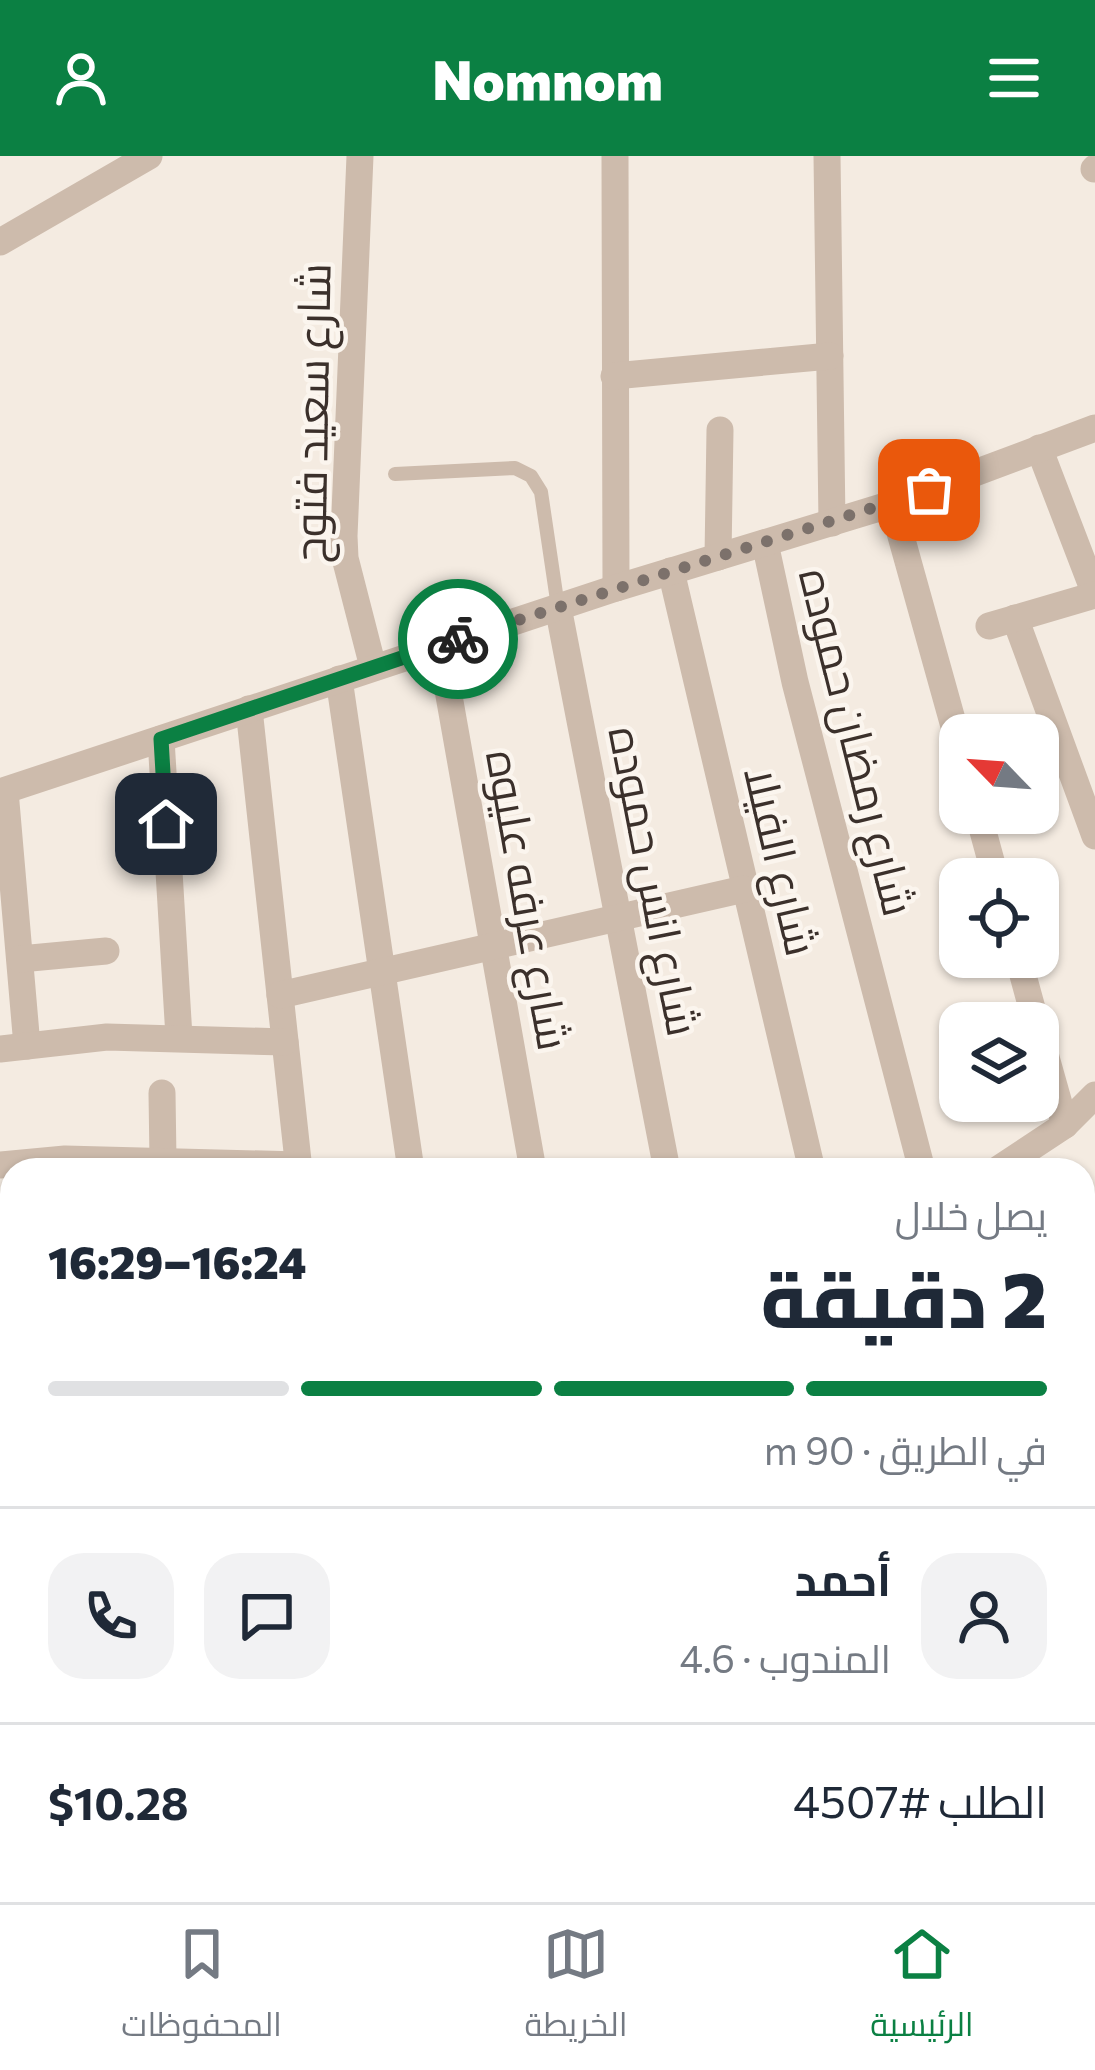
<!DOCTYPE html>
<html lang="ar">
<head>
<meta charset="utf-8">
<style>
  :root { --surface:#fff; --page:#f2f2f3; --text:#1f2937; --muted:#747a83; --line:#e0e1e3; --accent:#0b8043 }
  body { margin:0; font-family:Commissioner,Cairo,sans-serif; background:var(--page); color:var(--text); direction:rtl; height:100vh; display:flex; flex-direction:column; font-size:45px; white-space:nowrap }
  * { box-sizing:border-box; margin:0 }
  p { font-size:39px; color:var(--muted) }
  .icon { flex:none; width:66px; height:66px; fill:none; stroke:currentColor; stroke-width:2; stroke-linecap:round; stroke-linejoin:round }
  .map { position:relative; flex:1; overflow:hidden; direction:ltr }
  .drawer { position:absolute; left:0px; top:1002px; width:1095px; height:744px; display:flex; flex-direction:column; background:var(--surface); border-radius:36px 36px 0 0; box-shadow:0 3px 9px #0004; direction:rtl }
  .drawer>* { flex:none }
  .needle { width:78px; rotate:295deg }
  .buttons { position:absolute; left:939px; top:558px; display:grid; gap:24px }
  .buttons a { display:grid; place-items:center; width:120px; height:120px; border-radius:24px; background:var(--surface); box-shadow:0 3px 9px #0004; font-size:60px }
  .pin { position:absolute; display:grid; place-items:center; width:102px; height:102px; color:#fff; margin:-51px; border-radius:24px; box-shadow:0 6px 18px #0006 }
  .courier { position:absolute; display:grid; place-items:center; width:120px; height:120px; margin:-60px; border:9px solid #0b8043; border-radius:50%; background:#fff; color:#222; box-shadow:0 3px 15px #0007 }
  .summary em { font-style:normal; font-weight:800 }
  .summary div { display:flex; flex-direction:column-reverse }
  .summary { display:flex; align-items:center; justify-content:space-between; height:204px; padding:0 48px }
  h1 { font-size:78px; font-weight:800; line-height:90px }
  .bar { display:grid; grid-template-columns:repeat(4,1fr); gap:18px 12px; align-content:center; height:144px; padding:0 48px }
  .bar i { height:15px; border-radius:9px; background:var(--line) }
  .bar .on { background:var(--accent) }
  .bar p { grid-column:span 4 }
  .line { display:flex; align-items:center; gap:30px; padding:0 48px; border-top:3px solid var(--line) }
  .line div { flex:1 }
  .round { display:grid; place-items:center; flex:none; width:126px; height:126px; border-radius:36px; background:var(--page) }
  header { display:flex; justify-content:space-between; align-items:center; height:156px; padding:0 48px; background:var(--accent); color:#fff; font-size:54px; font-weight:800 }
  .menu { display:flex; justify-content:space-around; align-items:center; height:168px; border-top:3px solid var(--line); background:var(--surface); font-size:33px; color:var(--muted) }
  .menu a { display:grid; justify-items:center; gap:6px }
  .menu .on { color:var(--accent) }
  .map>svg:first-child { display:block }
  .water { fill:#7fb0b2 }
  .lines { fill:none; stroke-linecap:round; stroke-linejoin:round }
  .service { stroke:#cdbbac; stroke-width:14 }
  .minor { stroke:#cdbbac; stroke-width:27 }
  .tertiary { stroke:#cdbbac; stroke-width:30 }
  .done { stroke:#7c716b; stroke-width:12; stroke-dasharray:0 21.6 }
  .route { stroke:#0b8043; stroke-width:15 }
  .labels { text-anchor:middle; stroke-width:9; stroke-linejoin:round; paint-order:stroke }
  .street-label { font-size:45px; fill:#3b302b; stroke:#fbf5ee }
</style>
</head>
<body>
<header><svg class="icon" aria-label="menu" viewBox="0 0 24 24"><path d="M4 6h16M4 12h16M4 18h16"/></svg>Nomnom<svg class="icon" aria-label="person" viewBox="0 0 24 24"><circle cx="12" cy="8" r="4"/><path d="M4 21q1-7 8-7t8 7"/></svg></header>
<div class="map">
<svg width="1095" height="1746" viewBox="0 0 1095 1746">
  <rect width="100%" height="100%" fill="#f4ebe1"/>
  <polygon class="water" points="1095,1574 1095,1746 1006,1746 1012,1734 1083,1734 1083,1593"/>
  <g class="lines">
    <g class="service">
      <polyline points="395,318 515,312 531,320 541,336 558,451"/>
      <polyline points="1083,1446 1095,1454"/>
    </g>
    <g class="minor">
      <polyline points="360,0 344,380 345,402 373,511"/>
      <polyline points="615,0 616,432"/>
      <polyline points="827,0 832,367"/>
      <polyline points="1094,13 1095,12"/>
      <polyline points="0,86 149,0"/>
      <polyline points="614,220 830,200"/>
      <polyline points="1039,292 1095,438"/>
      <polyline points="892,348 960,592"/>
      <polyline points="765,387 795,526 922,1014"/>
      <polyline points="718,401 720,274"/>
      <polyline points="671,415 812,1014"/>
      <polyline points="558,451 667,1014"/>
      <polyline points="1015,462 1095,680"/>
      <polyline points="989,470 1095,439"/>
      <polyline points="440,489 533,1014"/>
      <polyline points="339,523 411,1014"/>
      <polyline points="249,553 299,1014"/>
      <polyline points="161,583 179,881"/>
      <polyline points="5,635 27,890"/>
      <polyline points="0,636 616,432 892,348 1095,272"/>
      <polyline points="978,657 996,723"/>
      <polyline points="1018,801 1036,867"/>
      <polyline points="20,803 106,795"/>
      <polyline points="280,839 744,733"/>
      <polyline points="1038,873 1065,969"/>
      <polyline points="0,893 107,881 285,886"/>
      <polyline points="162,937 163,1004"/>
      <polyline points="0,1009 65,1003 299,1009"/>
      <polyline points="997,1014 1065,969 1095,939"/>
      <polyline points="1083,1137 1095,1124"/>
      <polyline points="0,1146 12,1146"/>
      <polyline points="1083,1224 1095,1239"/>
      <polyline points="76,1734 77,1746"/>
      <polyline points="385,1734 391,1746"/>
      <polyline points="672,1734 688,1746"/>
      <polyline points="910,1734 925,1746"/>
      <polyline points="144,1746 195,1734"/>
    </g>
    <g class="tertiary">
      <polyline points="1083,1319 1095,1311"/>
      <polyline points="487,1746 506,1734"/>
    </g>
  </g>
  <g class="lines">
    <polyline class="done" points="458,483 929,334"/>
    <polyline class="route" points="166,668 161,583 458,483"/>
  </g>
  <g class="labels">
    <g class="street-label">
      <text transform="translate(312 257) rotate(-89)" y="16">شارع سعيد فتوح</text>
      <text transform="translate(857 586) rotate(76)" y="16">شارع رمضان حموده</text>
      <text transform="translate(781 705) rotate(77)" y="16">شارع الفيلا</text>
      <text transform="translate(654 725) rotate(79)" y="16">شارع انس حموده</text>
      <text transform="translate(528 744) rotate(80)" y="16">شارع عرفه عليوه</text>
    </g>
  </g>
</svg>
<div class="buttons">
<a><svg class="needle" viewBox="-14 -14 28 28"><path d="M0-13l5 13h-10z" fill="#e53935"/><path d="M0 13l5-13h-10z" fill="#747a83"/></svg></a>
<a><svg class="icon" aria-label="locate" viewBox="0 0 24 24"><circle cx="12" cy="12" r="6"/><path d="M12 2v4M12 18v4M2 12h4M18 12h4"/></svg></a>
<a><svg class="icon" aria-label="layers" viewBox="0 0 24 24"><path d="M12 4l9 5-9 5-9-5zM3 14l9 5 9-5"/></svg></a>
</div>
<div class="pin" style="left:929px;top:334px;background:#ea580c"><svg class="icon" aria-label="bag" viewBox="0 0 24 24"><path d="M5 8h14l-1 12H6zM9 8a3 3 0 0 1 6 0"/></svg></div>
<div class="pin" style="left:166px;top:668px;background:#1f2937"><svg class="icon" aria-label="home" viewBox="0 0 24 24"><path d="M3 11l9-7 9 7M6 9v11h12V9"/></svg></div>
<div class="courier" style="left:458px;top:483px"><svg class="icon" aria-label="bike" viewBox="0 0 24 24"><circle cx="6" cy="16" r="4"/><circle cx="18" cy="16" r="4"/><path d="M6 16l4-8h5l3 8M10 8l3 8H6M13 5h3"/></svg></div>
<section class="drawer">
<div class="summary"><div><h1>2 دقيقة</h1><p>يصل خلال</p></div><em>16:24–16:29</em></div>
<div class="bar"><i class="on"></i><i class="on"></i><i class="on"></i><i></i><p>في الطريق · 90 m</p></div>
<div class="line" style="height:216px"><a class="round"><svg class="icon" aria-label="person" viewBox="0 0 24 24"><circle cx="12" cy="8" r="4"/><path d="M4 21q1-7 8-7t8 7"/></svg></a><div><b>أحمد</b><p>المندوب · 4.6</p></div><a class="round"><svg class="icon" aria-label="chat" viewBox="0 0 24 24"><path d="M4 5h16v11H9l-5 4z"/></svg></a><a class="round"><svg class="icon" aria-label="phone" viewBox="0 0 24 24"><path d="M5 4h4l2 5-3 2q2 4 5 5l2-3 5 2v4C11 20 4 13 5 4z"/></svg></a></div>
<div class="line" style="height:156px"><div>الطلب #4507</div><b>$10.28</b></div>
</section>
</div>
<nav class="menu">
<a class="on"><svg class="icon" aria-label="home" viewBox="0 0 24 24"><path d="M3 11l9-7 9 7M6 9v11h12V9"/></svg>الرئيسية</a>
<a><svg class="icon" aria-label="map" viewBox="0 0 24 24"><path d="M3 6l6-2 6 2 6-2v14l-6 2-6-2-6 2zM9 4v14M15 6v14"/></svg>الخريطة</a>
<a><svg class="icon" aria-label="saved" viewBox="0 0 24 24"><path d="M7 4h10v16l-5-4-5 4z"/></svg>المحفوظات</a>
</nav>
</body>
</html>
